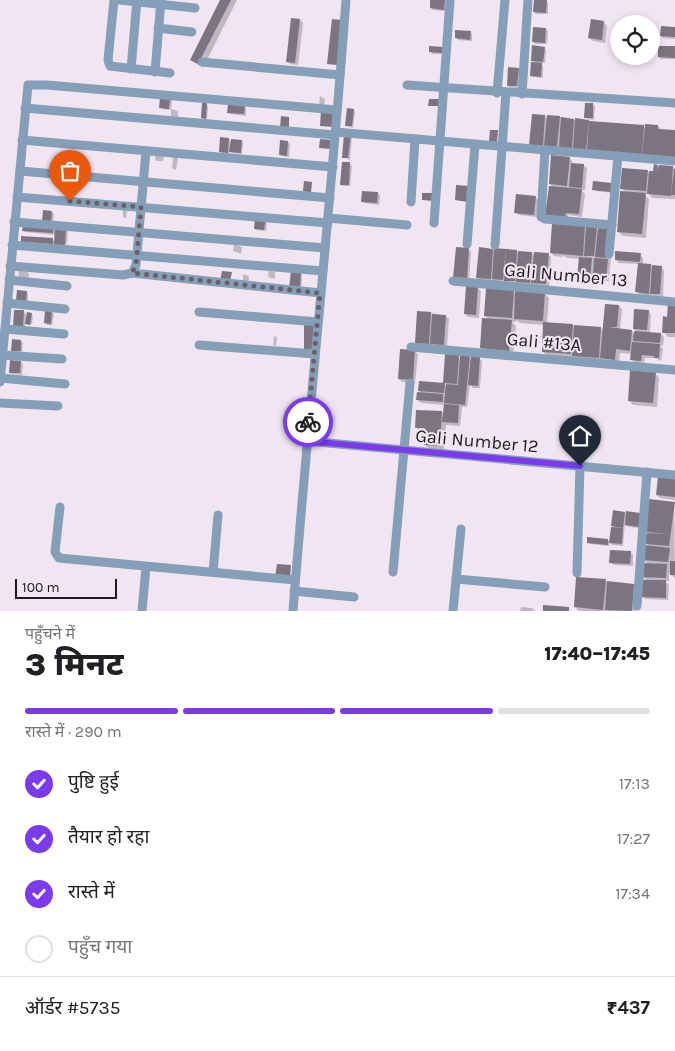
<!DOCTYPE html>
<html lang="hi">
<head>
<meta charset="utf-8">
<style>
  :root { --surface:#fff; --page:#f2f2f2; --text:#202124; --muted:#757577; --line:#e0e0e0; --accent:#7c3aed }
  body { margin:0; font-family:Karla,"Noto Sans Devanagari",sans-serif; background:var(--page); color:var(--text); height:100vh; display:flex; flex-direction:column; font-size:19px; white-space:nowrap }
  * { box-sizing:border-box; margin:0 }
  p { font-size:16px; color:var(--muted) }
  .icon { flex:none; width:28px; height:28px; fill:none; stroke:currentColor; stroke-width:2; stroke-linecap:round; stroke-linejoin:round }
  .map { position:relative; height:611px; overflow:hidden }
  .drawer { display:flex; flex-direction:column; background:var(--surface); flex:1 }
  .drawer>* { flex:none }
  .fabs { position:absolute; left:610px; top:15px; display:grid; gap:10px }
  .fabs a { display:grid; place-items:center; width:50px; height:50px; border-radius:50%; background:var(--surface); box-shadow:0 2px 8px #0003; font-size:25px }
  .scale { position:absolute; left:15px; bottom:12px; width:102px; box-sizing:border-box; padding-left:5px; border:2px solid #1d191d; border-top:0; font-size:14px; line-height:18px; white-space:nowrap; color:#1d191d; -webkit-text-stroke:4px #f1e5f2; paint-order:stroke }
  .pin { position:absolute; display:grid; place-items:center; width:42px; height:42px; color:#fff; margin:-51px -21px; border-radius:50% 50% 50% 0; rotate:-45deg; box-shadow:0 0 5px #0007 }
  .pin .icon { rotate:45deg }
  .courier { position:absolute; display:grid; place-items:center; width:50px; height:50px; margin:-25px; border:4px solid #7c3aed; border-radius:50%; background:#fff; color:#222; box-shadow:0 1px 6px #0007 }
  .headline em { font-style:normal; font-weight:800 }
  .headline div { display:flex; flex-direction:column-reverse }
  .headline { display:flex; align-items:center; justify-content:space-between; height:85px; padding:0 25px }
  h1 { font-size:32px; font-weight:800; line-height:38px }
  .bar { display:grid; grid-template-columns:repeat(4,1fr); gap:8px 5px; align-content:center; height:60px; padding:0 25px }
  .bar i { height:6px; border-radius:4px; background:var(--line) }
  .bar .selected { background:var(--accent) }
  .bar p { grid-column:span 4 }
  .line { display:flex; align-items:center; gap:12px; padding:0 25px; border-top:1px solid var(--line) }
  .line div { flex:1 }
  ol { padding:0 25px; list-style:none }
  li { display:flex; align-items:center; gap:15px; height:55px }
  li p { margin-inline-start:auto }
  li .icon { padding:5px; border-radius:50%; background:var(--accent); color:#fff; stroke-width:4 }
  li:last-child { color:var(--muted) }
  li i { width:28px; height:28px; border:2px solid var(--line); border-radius:50% }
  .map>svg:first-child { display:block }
  .shadow { fill:#0003 }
  .building { fill:#7d7481 }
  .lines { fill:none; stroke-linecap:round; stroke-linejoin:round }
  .minor { stroke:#849fb7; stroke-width:9 }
  .done { stroke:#676068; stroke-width:5; stroke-dasharray:0 9 }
  .route { stroke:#7c3aed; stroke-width:6 }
  .labels { text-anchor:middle; stroke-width:4; stroke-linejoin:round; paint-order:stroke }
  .street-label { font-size:18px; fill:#1d191d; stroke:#f1e5f2 }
</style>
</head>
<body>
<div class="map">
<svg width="675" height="611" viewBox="0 0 675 611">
  <rect width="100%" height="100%" fill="#f1e5f2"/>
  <g class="shadow">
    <polygon points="221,0 237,0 203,68 191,60"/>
    <polygon points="432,0 446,0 445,11 433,10 431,8"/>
    <polygon points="546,2 548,3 548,14 536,14 534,12"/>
    <polygon points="300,20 303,23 298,65 290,64 287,61"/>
    <polygon points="604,22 607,26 605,43 593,41 589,38"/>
    <polygon points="675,28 675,39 663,38 661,36"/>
    <polygon points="546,29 548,31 547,44 535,44 534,42"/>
    <polygon points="651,31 655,33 654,37 651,37"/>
    <polygon points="470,32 472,34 472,41 458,40 456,38"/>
    <polygon points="651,46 653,48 652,57 641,56 651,56"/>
    <polygon points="443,48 445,54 432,54 431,52"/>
    <polygon points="544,48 546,50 545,63 540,63 543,66 543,78 533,77 531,76 535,64 532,60"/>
    <polygon points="675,48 675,59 661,59 659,57"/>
    <polygon points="518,69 520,71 519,88 510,87 508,85"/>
    <polygon points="320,96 325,99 324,109 319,107"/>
    <polygon points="170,99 172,101 171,109 178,111 178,118 171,116 171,110 162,109 160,107"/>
    <polygon points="206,104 208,106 207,120 203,118"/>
    <polygon points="593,104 595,106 594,120 587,119 586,117"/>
    <polygon points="244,106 246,108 246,116 231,114 229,113"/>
    <polygon points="353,110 355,112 353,128 349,127 347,125"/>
    <polygon points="545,116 548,119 560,117 574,120 576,122 588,121 644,127 646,129 658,126 661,129 675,132 675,162 590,153 578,148 534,147"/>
    <polygon points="346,135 352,137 350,160 343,157"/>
    <polygon points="229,139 231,142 241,141 243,143 242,154 232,153 230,151 229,154 222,153 220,152"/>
    <polygon points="288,142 290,144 289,157 282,156 280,154"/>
    <polygon points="156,153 164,155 163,161 157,161 155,159"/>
    <polygon points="173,156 178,158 176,170 172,168"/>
    <polygon points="569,158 572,161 572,164 583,165 587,168 585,190 581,190 585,194 582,217 568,215 568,221 550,219 554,188 550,184"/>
    <polygon points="350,164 352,166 350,186 343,186 341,184"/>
    <polygon points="657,166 659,168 672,167 675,168 675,199 652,198 649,194 644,194 649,199 646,238 623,236 618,232 626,193 622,189 647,171 650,174 654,172"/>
    <polygon points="594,183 613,193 596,191 594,190"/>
    <polygon points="378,194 380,195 379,205 364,203 362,201"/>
    <polygon points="517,196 536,198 539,201 537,217 519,215 515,212"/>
    <polygon points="123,208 127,209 126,218 123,217"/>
    <polygon points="52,212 54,214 53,223 45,223"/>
    <polygon points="265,219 267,221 266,231 257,230 256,228"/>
    <polygon points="585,226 613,233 609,281 597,281 594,277 593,282 582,281 579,277 580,259 567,258 563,255 563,257 554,256 551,253"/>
    <polygon points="53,229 56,232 68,230 67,244 56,244 54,245 24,244 52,239 56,242 56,235 25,232 24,231"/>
    <polygon points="234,244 242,247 241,254 233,251"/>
    <polygon points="468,249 471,252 469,282 458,281"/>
    <polygon points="480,249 517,251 519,254 532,253 535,256 548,254 551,257 549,287 536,286 533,283 533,285 520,284 518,282 518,284 481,281 478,278"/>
    <polygon points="640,254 643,258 643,264 661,267 664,270 663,297 655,297 652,294 652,296 640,295 637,292 639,264 619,263 616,260"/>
    <polygon points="269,270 275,272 275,279 268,277"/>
    <polygon points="19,271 27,272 29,274 28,281 18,278"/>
    <polygon points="292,272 301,273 302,275 301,290"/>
    <polygon points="243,274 249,276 248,286 243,283"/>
    <polygon points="478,288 481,291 479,318 468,317 465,314"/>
    <polygon points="513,291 516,294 544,293 549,298 547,324 601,328 604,332 605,326 619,306 622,309 620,330 632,331 634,334 637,332 634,329 648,311 651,314 650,333 661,334 664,337 663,346 659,345 663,349 661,361 656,358 645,358 644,364 635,363 632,360 632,354 620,353 619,364 606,362 603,359 603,362 548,356 543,352 545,325 520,323 516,320 516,322 512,322 516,326 513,355 485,352 481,348 488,319 485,316"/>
    <polygon points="27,292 28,294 28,302 19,302"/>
    <polygon points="675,305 675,337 668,337 664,332"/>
    <polygon points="24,312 27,315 31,314 33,316 32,324 27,324 25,322 25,329 16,329"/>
    <polygon points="52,312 54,314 52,325 47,325 45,323"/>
    <polygon points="431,313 446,316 449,319 447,347 434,346 432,344 431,347 419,346 416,343"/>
    <polygon points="274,336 277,337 276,346 273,345"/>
    <polygon points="21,341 23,343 22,353 14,352 12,350"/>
    <polygon points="414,351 418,354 415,383 402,382 399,379"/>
    <polygon points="458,357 461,360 469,358 472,360 479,358 482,361 480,388 473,388 470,385 467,407 462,407 460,426 446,425 444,450 430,449 425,445 426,432 420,431 416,427 442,413 444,415 445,405 421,403 418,400 422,394 419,390 420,383 448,385 444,382"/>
    <polygon points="21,362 23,364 22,375 12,374 10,372"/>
    <polygon points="655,373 659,378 657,407 633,405 629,400"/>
    <polygon points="675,479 675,500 660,498 657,495"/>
    <polygon points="674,503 675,578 669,573 669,581 665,581 669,585 668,600 645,599 642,596 647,581 643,577 648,564 644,560 650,547 646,543 650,535 647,532"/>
    <polygon points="614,512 640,514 641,528 628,527 625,524 623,546 612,545 610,542 609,546 590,544 588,542 608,540 611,542 616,529 612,526"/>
    <polygon points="630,552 633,555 633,566 614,565 610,562"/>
    <polygon points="605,580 608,583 633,585 638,589 636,611 579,611 575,607"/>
    <polygon points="521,607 532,608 535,611 520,611"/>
  </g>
  <g class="building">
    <polygon points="220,0 231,0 198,64 190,60"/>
    <polygon points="430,0 445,0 444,10 430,8"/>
    <polygon points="534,0 547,0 546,13 533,12"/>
    <polygon points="291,18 300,19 295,63 286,62"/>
    <polygon points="332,19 342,20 337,65 327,64"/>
    <polygon points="591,19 604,21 602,40 588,38"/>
    <polygon points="661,26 675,27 675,37 660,36"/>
    <polygon points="533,27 546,28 545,43 532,42"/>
    <polygon points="455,30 471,31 470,40 455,38"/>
    <polygon points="532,45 545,47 543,62 531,61"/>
    <polygon points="429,46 444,47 443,53 429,52"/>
    <polygon points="658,46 675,46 675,58 658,57"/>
    <polygon points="531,62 542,63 541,77 530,76"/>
    <polygon points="508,67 519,68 517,86 507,86"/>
    <polygon points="160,97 170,98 169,109 159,108"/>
    <polygon points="429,99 439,99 438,106 428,106"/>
    <polygon points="202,103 207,103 206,119 201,118"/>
    <polygon points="585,103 593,103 593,118 584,118"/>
    <polygon points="228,104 245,105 244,114 227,113"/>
    <polygon points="347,108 354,109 352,126 345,126"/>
    <polygon points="321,110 334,111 333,127 320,126"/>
    <polygon points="532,114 545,115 543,146 529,145"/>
    <polygon points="547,115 560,116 557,147 544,146"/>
    <polygon points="281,116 289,117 289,129 280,128"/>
    <polygon points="561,117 574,119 572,149 559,147"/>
    <polygon points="575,118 589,120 586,150 573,149"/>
    <polygon points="589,121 644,125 642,156 587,151"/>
    <polygon points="645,124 658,125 658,129 675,130 675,159 642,156"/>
    <polygon points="490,130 498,130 497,142 489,142"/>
    <polygon points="344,134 351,134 348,158 342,158"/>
    <polygon points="220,137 229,138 228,153 219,152"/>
    <polygon points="231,139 242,140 241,153 229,152"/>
    <polygon points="320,139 332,140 331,149 319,148"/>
    <polygon points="280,140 288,141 287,156 279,155"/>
    <polygon points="551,155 570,157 567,186 549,184"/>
    <polygon points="342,162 350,162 349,185 340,185"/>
    <polygon points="571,163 584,164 582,188 569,187"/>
    <polygon points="654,164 658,165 657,171 659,165 673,166 671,196 647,194 649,171 653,171"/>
    <polygon points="622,168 648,170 646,191 620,189"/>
    <polygon points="674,169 675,169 675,195 671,195"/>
    <polygon points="304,181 312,182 311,193 303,191"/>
    <polygon points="593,181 612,183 611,192 592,190"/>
    <polygon points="456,185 469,186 467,202 455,200"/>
    <polygon points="549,186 582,189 579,214 566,213 565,218 545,216"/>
    <polygon points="362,191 378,192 377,203 361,202"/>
    <polygon points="620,191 646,193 642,234 617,232"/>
    <polygon points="422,193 433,193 433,201 422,200"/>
    <polygon points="516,194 536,196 534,215 514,213"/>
    <polygon points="43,210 52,211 51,222 42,221"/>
    <polygon points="255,217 266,218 264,230 254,229"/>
    <polygon points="552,223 563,224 563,233 563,223 585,225 583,256 550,253"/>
    <polygon points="23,226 54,228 53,233 22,231"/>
    <polygon points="55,226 66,227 65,245 54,245"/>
    <polygon points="586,226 597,227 594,256 584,256"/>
    <polygon points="598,228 610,229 608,258 595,257"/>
    <polygon points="21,236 53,238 53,244 21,242"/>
    <polygon points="456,247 469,248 467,279 453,278"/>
    <polygon points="479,247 493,249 491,279 476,278"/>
    <polygon points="494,248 506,249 503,280 492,279"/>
    <polygon points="506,249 517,250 515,281 504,281"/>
    <polygon points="518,251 532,252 530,283 516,282"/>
    <polygon points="615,251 641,253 640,262 615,260"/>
    <polygon points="534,252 549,253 546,284 531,283"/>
    <polygon points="579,257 592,258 590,279 577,278"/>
    <polygon points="594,258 608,259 606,279 593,278"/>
    <polygon points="638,263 651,264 649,294 635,292"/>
    <polygon points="652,265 662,266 660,294 650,294"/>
    <polygon points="222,271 232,272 230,282 220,281"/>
    <polygon points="291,271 301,272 300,289 289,288"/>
    <polygon points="466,286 478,287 476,315 464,314"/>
    <polygon points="486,288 514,290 512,318 484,316"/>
    <polygon points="17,290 27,291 26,301 16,300"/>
    <polygon points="515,291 545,292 543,321 514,319"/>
    <polygon points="668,303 675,304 675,333 662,333 663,316 667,317"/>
    <polygon points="605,304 619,305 617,327 608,327 632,330 630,351 616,349 615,360 600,358"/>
    <polygon points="634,309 649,310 647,330 633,329"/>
    <polygon points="14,310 24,310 23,328 13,328"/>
    <polygon points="45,310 52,311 51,324 44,323"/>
    <polygon points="417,311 431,312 429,344 415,343"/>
    <polygon points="27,312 32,313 30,325 25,324"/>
    <polygon points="432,314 446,315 444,345 430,344"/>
    <polygon points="482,318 512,320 509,351 480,348"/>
    <polygon points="543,322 573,324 571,354 542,352"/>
    <polygon points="304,323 316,324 312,349 304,349"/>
    <polygon points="574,325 601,327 599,358 572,356"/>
    <polygon points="634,331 661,333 660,343 633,341"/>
    <polygon points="12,339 21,340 21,351 11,351"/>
    <polygon points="632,342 660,344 659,358 654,358 654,356 642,355 641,361 630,360"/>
    <polygon points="400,349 415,350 413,380 398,379"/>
    <polygon points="445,354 459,355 457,384 443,383"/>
    <polygon points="460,356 470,356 465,405 444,403 446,384 458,385"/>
    <polygon points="471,356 480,357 478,386 468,385"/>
    <polygon points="10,360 21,361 20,373 9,373"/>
    <polygon points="630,370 656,372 653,403 628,401"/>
    <polygon points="419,381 445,383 444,393 418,391"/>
    <polygon points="417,392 443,394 443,402 416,400"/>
    <polygon points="444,404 459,405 458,423 442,422"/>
    <polygon points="416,410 442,411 440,446 424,445 425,428 415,428"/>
    <polygon points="658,476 675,477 675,497 656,495"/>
    <polygon points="649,499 675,502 669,546 645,544 646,533 668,534 646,532"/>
    <polygon points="613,510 625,512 623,528 611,526"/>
    <polygon points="626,511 640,513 639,527 625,525"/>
    <polygon points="611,527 623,528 622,544 609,543"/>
    <polygon points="587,537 608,539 608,545 587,543"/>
    <polygon points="644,545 670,548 668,562 643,560"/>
    <polygon points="610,550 631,551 630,564 609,563"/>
    <rect x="670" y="561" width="5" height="14"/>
    <polygon points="642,563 667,564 666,578 641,577"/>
    <polygon points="277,564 291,565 290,578 275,577"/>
    <polygon points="576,577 606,579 603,610 574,607"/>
    <polygon points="641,580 666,580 666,598 641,597"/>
    <polygon points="607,581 634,584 632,611 605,610"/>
    <polygon points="543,605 569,607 569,611 543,611"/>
  </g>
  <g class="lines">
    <g class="minor">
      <polyline points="114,0 108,60 110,66 170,73"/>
      <polyline points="120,0 195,8"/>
      <polyline points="158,28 192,32"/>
      <polyline points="202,62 340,75"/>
      <polyline points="131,69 137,0"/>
      <polyline points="155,72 161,0"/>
      <polyline points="407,85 675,103"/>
      <polyline points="497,93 505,0"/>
      <polyline points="522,94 528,0"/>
      <polyline points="25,108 335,135"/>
      <polyline points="335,132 675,161"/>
      <polyline points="22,140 333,167"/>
      <polyline points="545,150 541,217 545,219 612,225"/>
      <polyline points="20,171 330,198"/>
      <polyline points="17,197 328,223"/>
      <polyline points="411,202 415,139"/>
      <polyline points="328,218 407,225"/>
      <polyline points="14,222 325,248"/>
      <polyline points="434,223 450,0"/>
      <polyline points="467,244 475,145"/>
      <polyline points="12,245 323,271"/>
      <polyline points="495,245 506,93"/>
      <polyline points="609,254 618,156"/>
      <polyline points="10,266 123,275 132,273 136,265 146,151"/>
      <polyline points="132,273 321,293"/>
      <polyline points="9,280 67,286"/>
      <polyline points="453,281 675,302"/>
      <polyline points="7,303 65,309"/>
      <polyline points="199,312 318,322"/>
      <polyline points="5,329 64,334"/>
      <polyline points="199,345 315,354"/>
      <polyline points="411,347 675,370"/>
      <polyline points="2,355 62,359"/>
      <polyline points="0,378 65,384"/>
      <polyline points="0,382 28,85 47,85 337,110"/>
      <polyline points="0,403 58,406"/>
      <polyline points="306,441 675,475"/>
      <polyline points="60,507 55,552 59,558 295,580"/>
      <polyline points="213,572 218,515"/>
      <polyline points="393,572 410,383"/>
      <polyline points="577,573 580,466"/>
      <polyline points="456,579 545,587"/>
      <polyline points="294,591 354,597"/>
      <polyline points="637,606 647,472"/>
      <polyline points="142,611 146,567"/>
      <path d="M 293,611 C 309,407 331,204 346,0"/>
      <polyline points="453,611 461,529"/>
    </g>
  </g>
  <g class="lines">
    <polyline class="done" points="70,201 141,207 136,265 132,273 320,293 308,422"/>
    <polyline class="route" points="308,422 306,441 580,466"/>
  </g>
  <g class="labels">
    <g class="street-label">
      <text transform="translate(566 275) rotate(5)" y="6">Gali Number 13</text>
      <text transform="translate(544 342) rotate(5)" y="6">Gali #13A</text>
      <text transform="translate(477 441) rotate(5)" y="6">Gali Number 12</text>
    </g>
  </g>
</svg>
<div class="fabs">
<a><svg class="icon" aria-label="locate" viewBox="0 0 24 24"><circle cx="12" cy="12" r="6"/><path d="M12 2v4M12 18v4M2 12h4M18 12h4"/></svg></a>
</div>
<div class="scale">100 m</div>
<div class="pin" style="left:70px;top:201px;background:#ea580c"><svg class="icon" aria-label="bag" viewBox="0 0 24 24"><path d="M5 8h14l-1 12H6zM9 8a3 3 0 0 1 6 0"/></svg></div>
<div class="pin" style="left:580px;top:466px;background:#1f2937"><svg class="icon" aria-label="home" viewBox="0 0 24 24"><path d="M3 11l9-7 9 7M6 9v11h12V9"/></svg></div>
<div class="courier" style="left:308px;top:422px"><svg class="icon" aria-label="bike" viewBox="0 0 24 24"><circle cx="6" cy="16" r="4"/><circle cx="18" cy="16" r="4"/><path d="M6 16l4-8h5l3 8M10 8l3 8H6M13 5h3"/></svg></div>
</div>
<section class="drawer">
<div class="headline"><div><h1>3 मिनट</h1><p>पहुँचने में</p></div><em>17:40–17:45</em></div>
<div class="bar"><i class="selected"></i><i class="selected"></i><i class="selected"></i><i></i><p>रास्ते में · 290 m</p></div>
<ol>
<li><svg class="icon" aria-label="check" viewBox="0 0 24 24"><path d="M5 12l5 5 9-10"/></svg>पुष्टि हुई<p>17:13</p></li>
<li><svg class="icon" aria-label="check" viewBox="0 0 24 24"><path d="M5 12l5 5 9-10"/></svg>तैयार हो रहा<p>17:27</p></li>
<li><svg class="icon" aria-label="check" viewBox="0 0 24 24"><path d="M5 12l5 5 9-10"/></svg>रास्ते में<p>17:34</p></li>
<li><i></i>पहुँच गया</li>
</ol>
<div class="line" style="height:65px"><div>ऑर्डर #5735</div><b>₹437</b></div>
</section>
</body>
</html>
